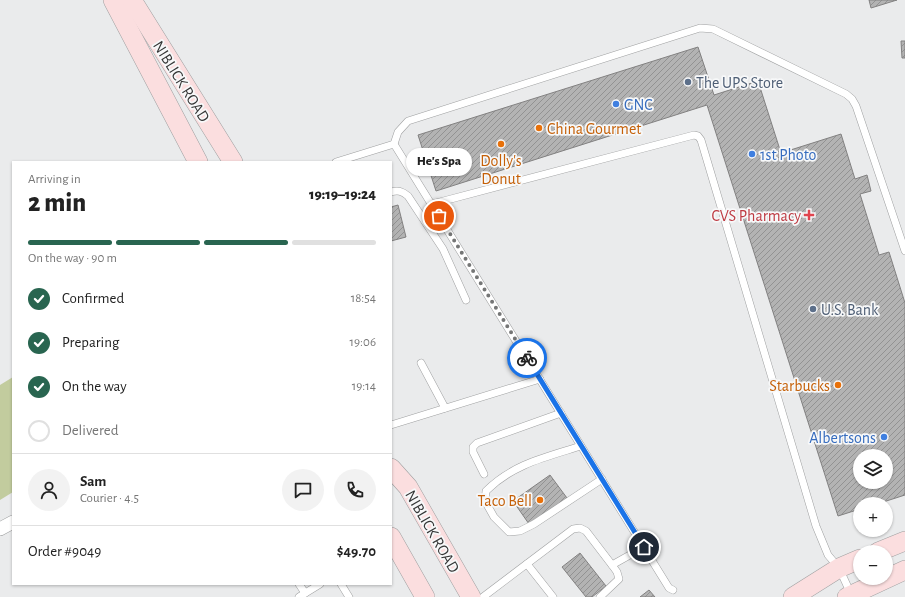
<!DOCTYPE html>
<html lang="en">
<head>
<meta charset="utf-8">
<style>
  :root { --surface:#fff; --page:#f2f2f2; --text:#222; --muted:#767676; --line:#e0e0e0; --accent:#296550 }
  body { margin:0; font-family:"Alegreya Sans",sans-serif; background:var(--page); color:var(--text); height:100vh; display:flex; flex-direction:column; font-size:15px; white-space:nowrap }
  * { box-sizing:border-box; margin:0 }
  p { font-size:13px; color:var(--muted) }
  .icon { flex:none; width:22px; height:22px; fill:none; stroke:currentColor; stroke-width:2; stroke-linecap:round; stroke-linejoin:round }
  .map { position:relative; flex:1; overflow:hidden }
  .drawer { position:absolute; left:12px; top:161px; width:380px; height:424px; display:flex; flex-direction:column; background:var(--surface); border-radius:0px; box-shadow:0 1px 3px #0004 }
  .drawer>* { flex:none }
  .fabs { position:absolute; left:853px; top:449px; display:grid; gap:8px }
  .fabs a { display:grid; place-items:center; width:40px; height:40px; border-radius:50%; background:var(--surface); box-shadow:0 1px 3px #0004; font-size:20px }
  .pin { position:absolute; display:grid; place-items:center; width:34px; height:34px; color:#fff; margin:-17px; border:2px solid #fff; border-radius:50%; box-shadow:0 1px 4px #0007 }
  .courier { position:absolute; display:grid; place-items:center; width:40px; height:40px; margin:-20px; border:3px solid #1a73e8; border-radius:50%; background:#fff; color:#222; box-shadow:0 1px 5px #0007 }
  .bubble { position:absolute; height:28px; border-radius:14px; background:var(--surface); box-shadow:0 1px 3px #0004; font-size:13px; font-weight:800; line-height:28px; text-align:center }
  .head em { font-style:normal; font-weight:800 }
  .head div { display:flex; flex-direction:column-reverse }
  .head { display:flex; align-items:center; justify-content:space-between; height:68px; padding:0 16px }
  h1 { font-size:26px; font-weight:800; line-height:30px }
  .bar { display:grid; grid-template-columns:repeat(4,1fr); gap:6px 4px; align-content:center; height:48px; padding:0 16px }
  .bar i { height:5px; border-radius:3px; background:var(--line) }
  .bar .selected { background:var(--accent) }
  .bar p { grid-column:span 4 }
  .line { display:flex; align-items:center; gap:10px; padding:0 16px; border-top:1px solid var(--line) }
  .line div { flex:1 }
  .round { display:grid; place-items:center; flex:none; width:42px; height:42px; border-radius:21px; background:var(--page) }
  ol { padding:0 16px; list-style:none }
  li { display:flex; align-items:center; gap:12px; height:44px }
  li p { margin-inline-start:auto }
  li .icon { padding:4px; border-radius:50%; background:var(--accent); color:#fff; stroke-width:4 }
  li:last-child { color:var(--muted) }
  li i { width:22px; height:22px; border:2px solid var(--line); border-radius:50% }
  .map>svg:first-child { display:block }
  .grass { fill:#c2cc9e }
  .building { fill:url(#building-hatch); stroke:#828181; fill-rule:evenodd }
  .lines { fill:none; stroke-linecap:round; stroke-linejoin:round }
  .service-casing { stroke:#9fa0a1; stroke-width:8 }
  .minor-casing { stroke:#9fa0a1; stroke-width:14 }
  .secondary-casing { stroke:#9fa0a1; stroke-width:20 }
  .service { stroke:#fff; stroke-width:7 }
  .minor { stroke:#fff; stroke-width:13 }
  .secondary { stroke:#fbdedf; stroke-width:19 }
  .done { stroke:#757676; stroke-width:4; stroke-dasharray:0 7.2 }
  .route { stroke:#1a73e8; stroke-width:5 }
  .service-dot { fill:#5c6f8a; stroke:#f7f8f9; stroke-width:1.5 }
  .shop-dot { fill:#3f7fe0; stroke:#f7f8f9; stroke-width:1.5 }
  .food-dot { fill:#e8710a; stroke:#f7f8f9; stroke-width:1.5 }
  .health-dot { fill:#e0444e; stroke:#f7f8f9; stroke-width:1.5 }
  .labels { text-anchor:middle; stroke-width:3.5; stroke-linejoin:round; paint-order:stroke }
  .street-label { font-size:16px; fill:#363737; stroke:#f7f8f9 }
  .service-label { font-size:16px; fill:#4e5e75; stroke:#f7f8f9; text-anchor:start }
  .shop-label { font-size:16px; fill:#366cbe; stroke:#f7f8f9; text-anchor:start }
  .food-label { font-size:16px; fill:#c56008; stroke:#f7f8f9; text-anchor:end }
  .health-label { font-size:16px; fill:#be3a42; stroke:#f7f8f9; text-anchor:end }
</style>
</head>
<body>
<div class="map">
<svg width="905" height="597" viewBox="0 0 905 597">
  <defs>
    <pattern id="building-hatch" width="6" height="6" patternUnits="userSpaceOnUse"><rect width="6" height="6" fill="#b3b3b3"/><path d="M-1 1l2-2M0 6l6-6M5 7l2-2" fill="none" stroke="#929292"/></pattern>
  </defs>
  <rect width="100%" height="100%" fill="#eaebec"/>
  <polygon class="grass" points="13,377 13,492 0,500 0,385"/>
  <g class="building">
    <polygon points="869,0 897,0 871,8"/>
    <polygon points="901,41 905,41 905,58 902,58"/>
    <path d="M 698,47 L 714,95 L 758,81 L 781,153 L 841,134 L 855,179 L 867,175 L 871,191 L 860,194 L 879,255 L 889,252 L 905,303 L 905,495 L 877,504 L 860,504 L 860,509 L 838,516 L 707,105 L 436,191 L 418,135 ZM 860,456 L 886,456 L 886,482 L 860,482 Z"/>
    <polygon points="398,205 406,237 391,241 391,207"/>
    <polygon points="550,475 567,498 529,524 513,501"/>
    <polygon points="580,553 606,586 592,597 586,597 562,567"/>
    <polygon points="649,590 655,597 640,597"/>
  </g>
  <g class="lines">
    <g class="service-casing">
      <g id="service">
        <polyline points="394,144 398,132 408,121 700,28 713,29 846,94 852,99 856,106 905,251"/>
        <polyline points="336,162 394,144 669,588 673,590"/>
        <path d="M 391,192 C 398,190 402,191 408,196 L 443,249 L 466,300"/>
        <polyline points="432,204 694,135 698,136 701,140 816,526 828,555 839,568 851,594"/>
        <polyline points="421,363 445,408"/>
        <polyline points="391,425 540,379"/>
        <path d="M 581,446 C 546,457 513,464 486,491 L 485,501 L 494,517 L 509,532 L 520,531 L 534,524 L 602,479"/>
        <polyline points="484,474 473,452 473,447 477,443 561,413"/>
        <polyline points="527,564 553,597"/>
        <polyline points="299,584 305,593"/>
        <polyline points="341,584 349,597"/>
        <polyline points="299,597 320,584"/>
        <polyline points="483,597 573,529 580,528 586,531 612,565 644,547"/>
        <polyline points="600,597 619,579 617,572 612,565"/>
      </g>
    </g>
    <g class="minor-casing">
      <polyline id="minor" points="0,529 13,522"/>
    </g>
    <g class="secondary-casing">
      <g id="secondary">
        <polyline points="113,0 198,162"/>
        <polyline points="132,0 233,162"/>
        <polyline points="391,468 408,487 471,597"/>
        <polyline points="391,537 425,597"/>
        <polyline points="878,552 905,541"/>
        <polyline points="793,597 839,568 860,559"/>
        <polyline points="847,597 905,570"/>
      </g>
    </g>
    <use href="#service" class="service"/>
    <use href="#minor" class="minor"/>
    <use href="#secondary" class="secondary"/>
  </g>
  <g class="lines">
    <polyline class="done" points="439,216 527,358"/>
    <polyline class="route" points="527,358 644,547"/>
  </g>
  <g class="service-dot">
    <circle cx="688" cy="82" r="4"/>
    <circle cx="813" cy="309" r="4"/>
  </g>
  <g class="shop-dot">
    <circle cx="616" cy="104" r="4"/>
    <circle cx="752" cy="154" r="4"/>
    <circle cx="884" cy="437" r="4"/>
  </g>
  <g class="food-dot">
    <circle cx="539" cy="128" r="4"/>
    <circle cx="501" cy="144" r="4"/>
    <circle cx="838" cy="385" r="4"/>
    <circle cx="540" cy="500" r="4"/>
  </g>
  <path class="health-dot" d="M807 209h4v4h4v4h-4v4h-4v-4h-4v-4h4z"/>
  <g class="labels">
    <g class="street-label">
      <text transform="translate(182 81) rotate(58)" y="6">NIBLICK ROAD</text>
      <text transform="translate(433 531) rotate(60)" y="6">NIBLICK ROAD</text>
    </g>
    <g class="service-label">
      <text x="696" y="88">The UPS Store</text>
      <text x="821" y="315">U.S. Bank</text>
    </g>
    <g class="shop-label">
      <text x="624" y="110">GNC</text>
      <text x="760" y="160">1st Photo</text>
      <text x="876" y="443" text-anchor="end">Albertsons</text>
    </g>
    <g class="food-label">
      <text x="547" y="134" text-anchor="start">China Gourmet</text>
      <text x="501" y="166" text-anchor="middle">Dolly's<tspan x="501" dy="18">Donut</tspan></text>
      <text x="830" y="391">Starbucks</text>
      <text x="532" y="506">Taco Bell</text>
    </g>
    <g class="health-label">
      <text x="801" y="221">CVS Pharmacy</text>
    </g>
  </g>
</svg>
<div class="fabs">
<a><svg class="icon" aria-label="layers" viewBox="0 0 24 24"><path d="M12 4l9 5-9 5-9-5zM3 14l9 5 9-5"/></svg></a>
<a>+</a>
<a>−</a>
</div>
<div class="pin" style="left:439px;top:216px;background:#ea580c"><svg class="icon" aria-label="bag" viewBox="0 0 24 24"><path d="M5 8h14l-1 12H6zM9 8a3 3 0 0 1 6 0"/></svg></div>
<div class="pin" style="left:644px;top:547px;background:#1f2937"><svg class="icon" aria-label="home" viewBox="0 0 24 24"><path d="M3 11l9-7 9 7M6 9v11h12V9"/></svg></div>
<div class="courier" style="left:527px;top:358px"><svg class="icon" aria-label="bike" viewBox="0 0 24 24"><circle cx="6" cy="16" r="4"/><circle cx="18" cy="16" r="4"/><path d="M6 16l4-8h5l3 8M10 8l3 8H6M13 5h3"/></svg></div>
<div class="bubble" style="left:406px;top:148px;width:66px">He's Spa</div>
<section class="drawer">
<div class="head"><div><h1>2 min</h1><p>Arriving in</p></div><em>19:19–19:24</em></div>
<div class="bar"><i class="selected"></i><i class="selected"></i><i class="selected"></i><i></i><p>On the way · 90 m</p></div>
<ol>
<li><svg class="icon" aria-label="check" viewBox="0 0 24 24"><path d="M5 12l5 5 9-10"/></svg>Confirmed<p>18:54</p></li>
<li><svg class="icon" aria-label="check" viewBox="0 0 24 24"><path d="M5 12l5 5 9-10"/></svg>Preparing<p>19:06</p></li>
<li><svg class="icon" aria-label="check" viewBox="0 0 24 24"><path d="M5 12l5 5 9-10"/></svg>On the way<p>19:14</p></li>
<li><i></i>Delivered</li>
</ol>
<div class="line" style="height:72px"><a class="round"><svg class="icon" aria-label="person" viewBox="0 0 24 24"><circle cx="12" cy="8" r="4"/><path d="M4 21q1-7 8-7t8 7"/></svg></a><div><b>Sam</b><p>Courier · 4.5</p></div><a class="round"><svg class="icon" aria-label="chat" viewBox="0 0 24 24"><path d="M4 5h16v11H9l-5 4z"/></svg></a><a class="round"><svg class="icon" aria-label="phone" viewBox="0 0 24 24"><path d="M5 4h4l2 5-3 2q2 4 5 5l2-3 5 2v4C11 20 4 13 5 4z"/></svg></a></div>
<div class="line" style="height:52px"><div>Order #9049</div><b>$49.70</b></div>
</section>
</div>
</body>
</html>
